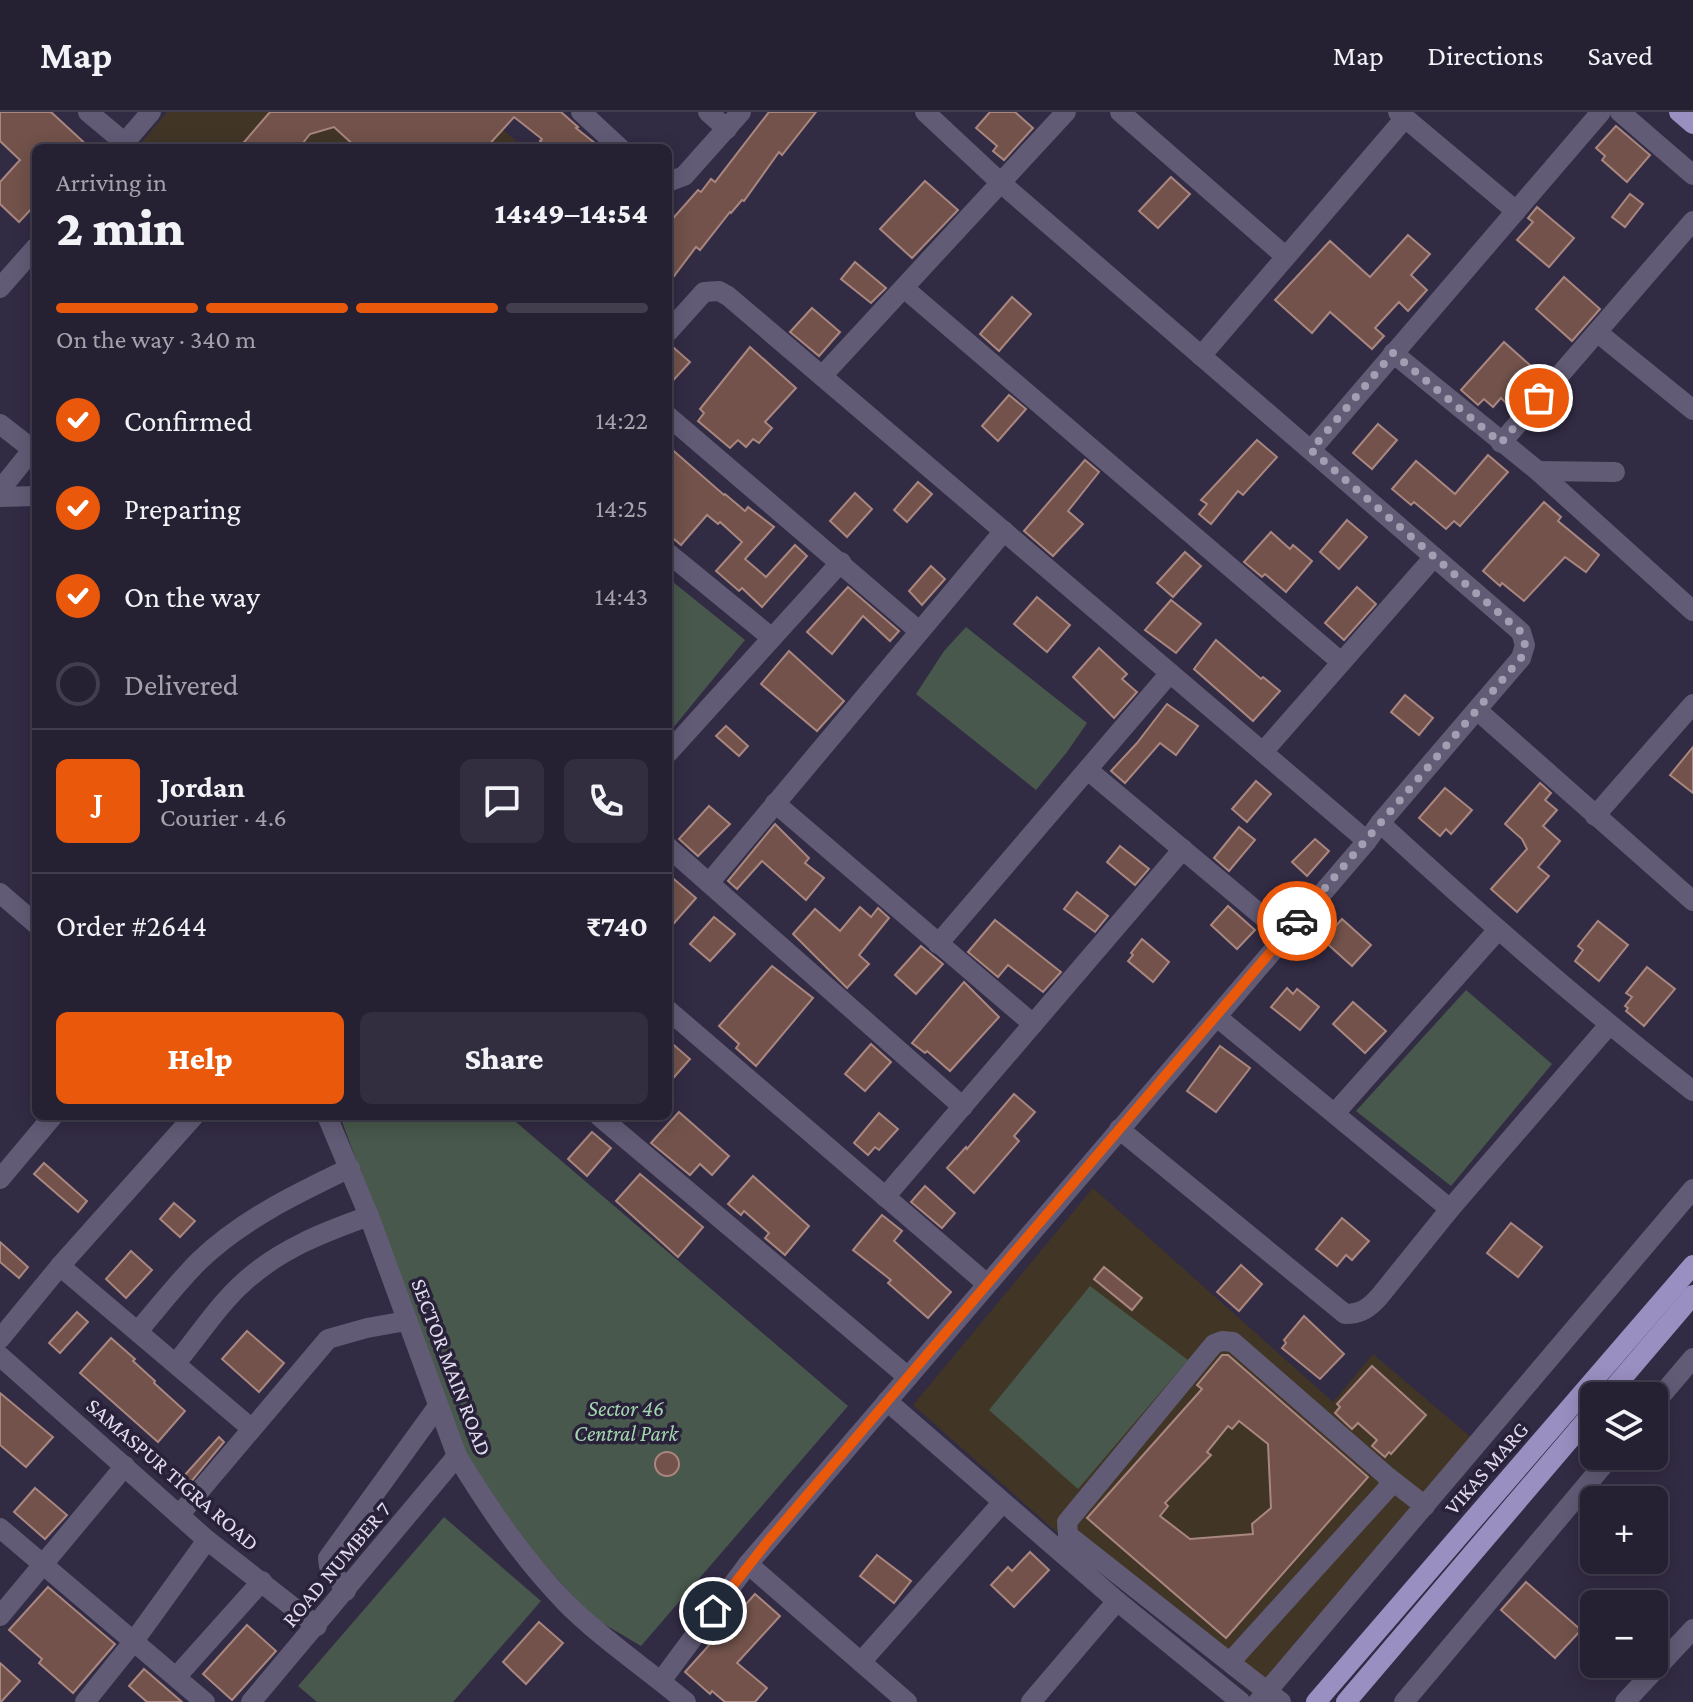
<!DOCTYPE html>
<html lang="en">
<head>
<meta charset="utf-8">
<style>
  :root { --surface:#262033; --page:#322d3f; --text:#f1f3f6; --muted:#a4a3ac; --line:#423e4e; --accent:#ea580c }
  body { margin:0; font-family:"Crimson Pro",serif; background:var(--page); color:var(--text); height:100vh; display:flex; flex-direction:column; font-size:30px; white-space:nowrap }
  * { box-sizing:border-box; margin:0 }
  p { font-size:26px; color:var(--muted) }
  .icon { flex:none; width:44px; height:44px; fill:none; stroke:currentColor; stroke-width:2; stroke-linecap:round; stroke-linejoin:round }
  .map { position:relative; flex:1; overflow:hidden }
  .panel { position:absolute; left:32px; top:32px; width:640px; height:976px; display:flex; flex-direction:column; background:var(--surface); border-radius:12px; box-shadow:0 4px 20px #0003,0 0 0 2px var(--line) }
  .panel>* { flex:none }
  .buttons { position:absolute; left:1580px; top:1270px; display:grid; gap:16px }
  .buttons a { display:grid; place-items:center; width:88px; height:88px; border-radius:12px; background:var(--surface); box-shadow:0 4px 20px #0003,0 0 0 2px var(--line); font-size:40px }
  .pin { position:absolute; display:grid; place-items:center; width:68px; height:68px; color:#fff; margin:-34px; border:4px solid #fff; border-radius:50%; box-shadow:0 2px 8px #0007 }
  .courier { position:absolute; display:grid; place-items:center; width:80px; height:80px; margin:-40px; border:6px solid #ea580c; border-radius:50%; background:#fff; color:#222; box-shadow:0 2px 10px #0007 }
  .headline em { font-style:normal; font-weight:800 }
  .headline div { display:flex; flex-direction:column-reverse }
  .headline { display:flex; align-items:center; justify-content:space-between; height:136px; padding:0 24px }
  h1 { font-size:52px; font-weight:800; line-height:60px }
  .bar { display:grid; grid-template-columns:repeat(4,1fr); gap:12px 8px; align-content:center; height:96px; padding:0 24px }
  .bar i { height:10px; border-radius:6px; background:var(--line) }
  .bar .selected { background:var(--accent) }
  .bar p { grid-column:span 4 }
  .line { display:flex; align-items:center; gap:20px; padding:0 24px; border-top:2px solid var(--line) }
  .line div { flex:1 }
  .round { display:grid; place-items:center; flex:none; width:84px; height:84px; border-radius:12px; background:var(--page) }
  ol { padding:0 24px; list-style:none }
  li { display:flex; align-items:center; gap:24px; height:88px }
  li p { margin-inline-start:auto }
  li .icon { padding:8px; border-radius:50%; background:var(--accent); color:#fff; stroke-width:4 }
  li:last-child { color:var(--muted) }
  li i { width:44px; height:44px; border:4px solid var(--line); border-radius:50% }
  .action { display:flex; gap:16px; margin-top:auto; padding:16px 24px }
  .action a { flex:1; height:92px; border-radius:12px; background:var(--accent); color:#fff; font-size:32px; font-weight:800; line-height:92px; text-align:center }
  .action a+a { background:var(--page); color:var(--text) }
  header { display:flex; align-items:center; gap:48px; box-sizing:border-box; height:112px; padding:0 40px; background:var(--surface); border-bottom:2px solid var(--line) }
  header strong { font-size:38px }
  nav { display:flex; gap:44px; margin-inline-start:auto; font-size:28px }
  .map>svg:first-child { display:block }
  .education { fill:#413526 }
  .green { fill:#48584c }
  .building { fill:#72524b; stroke:#a9867f; stroke-width:2; fill-rule:evenodd }
  .lines { fill:none; stroke-linecap:round; stroke-linejoin:round }
  .minor { stroke:#625b76; stroke-width:20 }
  .major { stroke:#9a8fc1; stroke-width:20 }
  .done { stroke:#a39eb1; stroke-width:8; stroke-dasharray:0 14.4 }
  .route { stroke:#ea580c; stroke-width:10 }
  .labels { text-anchor:middle; stroke-width:7; stroke-linejoin:round; paint-order:stroke }
  .street-label { font-size:22px; fill:#e0dcec; stroke:#282139 }
  .park-label { font-size:22px; font-style:italic; fill:#a3d5af; stroke:#282139 }
</style>
</head>
<body>
<header>
<strong>Map</strong>
<nav><a>Map</a><a>Directions</a><a>Saved</a></nav>
</header>
<div class="map">
<svg width="1693" height="1590" viewBox="0 0 1693 1590">
  <rect width="100%" height="100%" fill="#322b44"/>
  <g class="education">
    <polygon points="167,0 483,0 524,36 137,36"/>
    <polygon points="1093,1076 1333,1290 1373,1242 1473,1327 1254,1583 1059,1422 913,1293"/>
  </g>
  <g class="green">
    <polygon points="668,466 745,528 668,622"/>
    <polygon points="966,515 1087,611 1067,640 1036,678 916,582 944,539"/>
    <polygon points="1466,878 1552,952 1451,1074 1356,999"/>
    <polygon points="340,1004 509,1004 848,1294 641,1534 592,1505 497,1400 463,1339"/>
    <polygon points="1090,1174 1188,1248 1078,1377 989,1298"/>
    <polygon points="444,1405 541,1489 453,1590 317,1590 298,1574"/>
  </g>
  <g class="building">
    <polygon points="0,0 51,0 90,36 36,36 36,92 19,110 0,92 0,70 20,48 0,29"/>
    <polygon points="270,0 561,0 578,15 576,16 601,36 549,36 540,29 542,27 514,5 486,36 357,36 334,15 310,22 299,36 239,36"/>
    <polygon points="769,0 816,0 782,43 779,40 744,89 742,88 731,101 730,100 700,138 696,135 668,172 668,112 698,78 701,80 711,67 715,70"/>
    <polygon points="990,0 1015,0 1033,16 1004,48 993,39 997,34 976,16"/>
    <polygon points="1616,14 1650,43 1627,70 1602,48 1605,44 1596,36"/>
    <polygon points="1171,65 1190,82 1158,116 1139,99"/>
    <polygon points="925,69 958,98 912,146 880,117"/>
    <polygon points="1630,82 1643,92 1625,115 1612,105"/>
    <polygon points="1537,95 1574,126 1549,155 1517,128 1533,110 1528,106"/>
    <polygon points="1408,123 1430,142 1411,163 1427,178 1408,199 1399,190 1375,216 1384,224 1372,237 1330,200 1312,221 1275,188 1330,129 1370,165"/>
    <polygon points="855,150 886,176 871,191 841,167"/>
    <polygon points="1564,165 1600,197 1572,229 1536,197"/>
    <polygon points="1012,185 1031,202 999,239 980,222"/>
    <polygon points="812,196 840,220 819,244 790,220"/>
    <polygon points="1504,230 1540,262 1519,286 1517,283 1508,293 1501,286 1493,295 1484,287 1478,293 1461,278"/>
    <polygon points="750,235 796,276 765,310 772,316 759,331 753,327 746,335 738,328 730,336 698,309 704,301 700,297"/>
    <polygon points="674,236 690,250 668,274 668,243"/>
    <polygon points="1009,283 1026,297 998,329 982,314"/>
    <polygon points="1378,312 1397,328 1372,357 1353,341"/>
    <polygon points="1257,328 1277,345 1243,383 1238,379 1211,412 1199,402 1207,392 1201,388"/>
    <polygon points="668,334 724,383 725,382 745,399 748,395 774,415 745,447 766,465 795,433 807,444 762,495 742,476 739,479 716,459 742,430 720,410 718,412 707,403 681,433 668,422"/>
    <polygon points="1488,343 1508,360 1460,414 1454,409 1446,417 1414,390 1411,393 1392,377 1416,349 1455,382"/>
    <polygon points="1085,348 1099,360 1068,399 1083,412 1053,444 1024,419"/>
    <polygon points="918,370 932,382 907,410 894,398"/>
    <polygon points="855,381 872,397 847,425 830,409"/>
    <polygon points="1544,390 1561,405 1558,409 1599,443 1586,460 1565,445 1524,489 1502,471 1500,474 1483,459"/>
    <polygon points="1347,408 1367,425 1339,457 1320,440"/>
    <polygon points="1271,420 1290,437 1293,433 1312,449 1286,480 1265,462 1262,465 1244,450"/>
    <polygon points="1185,440 1201,454 1173,485 1157,471"/>
    <polygon points="931,454 945,467 922,493 909,479"/>
    <polygon points="848,475 899,519 890,529 863,504 832,542 807,520"/>
    <polygon points="1357,475 1376,492 1344,528 1325,511"/>
    <polygon points="1037,485 1070,513 1047,540 1014,512"/>
    <polygon points="1171,488 1201,512 1176,541 1145,518"/>
    <polygon points="1216,528 1261,567 1263,565 1280,579 1253,609 1194,557"/>
    <polygon points="1099,536 1127,562 1122,567 1137,580 1114,606 1073,565"/>
    <polygon points="789,539 844,589 817,619 761,572"/>
    <polygon points="1405,583 1433,606 1419,623 1391,600"/>
    <polygon points="1167,592 1198,614 1176,643 1160,631 1125,671 1111,659 1137,631"/>
    <polygon points="726,614 748,634 739,644 716,624"/>
    <polygon points="1693,635 1693,681 1670,663"/>
    <polygon points="1256,669 1271,682 1247,710 1232,697"/>
    <polygon points="1540,671 1551,681 1545,688 1557,698 1543,714 1560,729 1538,755 1549,764 1517,800 1491,777 1527,737 1522,727 1505,712"/>
    <polygon points="1445,676 1472,698 1451,722 1446,717 1440,724 1419,706"/>
    <polygon points="709,694 730,712 698,744 679,727"/>
    <polygon points="775,712 809,746 805,751 824,766 806,788 762,749 737,777 728,769"/>
    <polygon points="1239,715 1255,728 1229,759 1214,746"/>
    <polygon points="1315,727 1329,739 1307,764 1292,750"/>
    <polygon points="1120,734 1149,757 1135,773 1107,750"/>
    <polygon points="668,762 696,786 668,818"/>
    <polygon points="1077,780 1108,804 1095,820 1064,797"/>
    <polygon points="1228,794 1255,818 1237,837 1211,813"/>
    <polygon points="860,795 871,805 878,796 889,806 859,843 869,852 847,876 793,822 815,797 840,819"/>
    <polygon points="714,805 735,822 710,849 690,832"/>
    <polygon points="1342,807 1371,833 1352,854 1323,828"/>
    <polygon points="995,808 1061,860 1043,880 1008,853 998,865 968,840"/>
    <polygon points="1598,809 1628,833 1599,869 1575,849 1583,838 1578,834"/>
    <polygon points="1142,827 1169,850 1153,870 1128,849 1133,843 1131,841"/>
    <polygon points="921,834 943,852 916,882 895,863"/>
    <polygon points="772,854 813,886 756,954 736,936 739,932 719,914"/>
    <polygon points="1647,855 1675,877 1644,914 1626,899 1628,896 1625,894 1632,885 1626,881"/>
    <polygon points="964,870 999,905 950,959 927,939 925,941 912,931"/>
    <polygon points="1287,876 1293,882 1297,877 1319,895 1300,918 1271,895"/>
    <polygon points="1353,890 1386,919 1365,941 1333,912"/>
    <polygon points="668,928 690,947 668,972"/>
    <polygon points="871,932 891,950 865,979 845,962"/>
    <polygon points="1220,934 1250,956 1216,1000 1187,979"/>
    <polygon points="1014,982 1035,1000 1014,1024 1019,1029 974,1081 947,1056 966,1035 967,1037"/>
    <polygon points="679,1000 729,1044 712,1063 700,1052 690,1063 651,1031"/>
    <polygon points="879,1001 898,1017 879,1038 875,1035 868,1043 854,1031"/>
    <polygon points="592,1020 611,1036 587,1064 568,1047"/>
    <polygon points="44,1051 87,1089 78,1100 34,1062"/>
    <polygon points="640,1062 703,1115 678,1145 616,1089"/>
    <polygon points="753,1064 809,1114 785,1143 765,1126 769,1121 744,1099 741,1103 728,1092"/>
    <polygon points="925,1074 955,1101 942,1116 911,1090"/>
    <polygon points="174,1091 195,1109 180,1125 160,1107"/>
    <polygon points="882,1103 902,1119 894,1129 951,1180 928,1206 888,1171 891,1168 853,1138"/>
    <polygon points="1342,1106 1369,1129 1352,1148 1346,1143 1337,1154 1316,1137"/>
    <polygon points="1511,1111 1542,1135 1518,1165 1487,1141"/>
    <polygon points="0,1130 28,1155 19,1166 0,1150"/>
    <polygon points="131,1139 152,1158 126,1186 106,1167"/>
    <polygon points="1241,1153 1262,1172 1239,1199 1217,1180"/>
    <polygon points="1104,1155 1142,1186 1132,1198 1094,1167"/>
    <polygon points="77,1200 88,1210 60,1241 49,1231"/>
    <polygon points="1304,1204 1344,1242 1320,1267 1282,1236 1286,1231 1284,1228"/>
    <polygon points="247,1219 284,1251 259,1280 222,1247"/>
    <polygon points="111,1226 135,1247 133,1249 155,1269 154,1271 185,1299 158,1330 80,1261"/>
    <path d="M 1222,1243 L 1228,1243 L 1368,1365 L 1226,1526 L 1087,1406 L 1202,1277 L 1197,1273 ZM 1239,1309 L 1268,1332 L 1271,1396 L 1252,1412 L 1253,1422 L 1190,1427 L 1160,1404 L 1168,1394 L 1165,1391 L 1211,1343 L 1207,1340 L 1228,1314 L 1232,1317 Z"/>
    <polygon points="1372,1254 1426,1303 1391,1342 1389,1340 1385,1345 1372,1334 1377,1328 1358,1311 1352,1317 1335,1301 1340,1295 1337,1292"/>
    <polygon points="0,1281 53,1325 26,1355 0,1333"/>
    <polygon points="219,1325 224,1330 190,1371 183,1365"/>
    <circle cx="667" cy="1352" r="12"/>
    <polygon points="35,1376 67,1403 45,1427 14,1400"/>
    <polygon points="1030,1440 1049,1458 1014,1495 991,1473 1008,1455 1012,1459"/>
    <polygon points="877,1443 911,1469 894,1491 860,1464"/>
    <polygon points="1526,1470 1581,1518 1555,1546 1501,1498"/>
    <polygon points="48,1475 115,1532 73,1581 39,1551 42,1547 9,1518"/>
    <polygon points="755,1482 780,1504 737,1551 767,1576 755,1590 725,1590 712,1579 710,1582 685,1560"/>
    <polygon points="539,1510 563,1531 526,1572 503,1550"/>
    <polygon points="247,1513 276,1539 232,1588 203,1562"/>
    <polygon points="0,1551 20,1569 1,1590 0,1590"/>
    <polygon points="144,1557 182,1590 147,1590 129,1574"/>
  </g>
  <g class="lines">
    <g class="minor">
      <polyline points="88,0 125,31"/>
      <polyline points="581,0 620,36"/>
      <polyline points="708,0 727,17"/>
      <polyline points="1120,0 1285,144"/>
      <polyline points="1398,0 1516,99"/>
      <polyline points="1620,0 1693,63"/>
      <polyline points="120,36 151,0"/>
      <polyline points="668,70 684,64 741,0"/>
      <polyline points="0,176 36,135"/>
      <polyline points="904,176 1341,550"/>
      <polyline points="668,220 704,180 719,179 728,184 1367,729"/>
      <polyline points="1597,220 1693,298"/>
      <polyline points="1393,241 1538,359 1693,499"/>
      <polyline points="1201,244 1405,6"/>
      <polyline points="822,264 1066,0"/>
      <polyline points="668,304 919,519"/>
      <polyline points="0,312 36,340"/>
      <polyline points="1501,331 1693,109"/>
      <polyline points="1311,338 1601,0"/>
      <polyline points="1538,359 1615,360"/>
      <polyline points="0,378 33,337"/>
      <polyline points="0,385 36,384"/>
      <polyline points="668,441 772,526"/>
      <polyline points="1477,598 1693,789"/>
      <polyline points="1263,640 1434,445"/>
      <polyline points="668,641 841,450"/>
      <polyline points="1089,659 1285,823"/>
      <polyline points="775,691 1033,912"/>
      <polyline points="1595,704 1693,592"/>
      <path d="M 1380,711 C 1481,804 1584,894 1693,979"/>
      <polyline points="668,735 963,995"/>
      <polyline points="709,771 1004,419"/>
      <polyline points="0,781 36,812"/>
      <polyline points="938,832 1170,561"/>
      <polyline points="668,898 987,1172"/>
      <polyline points="1217,905 1450,1097"/>
      <polyline points="1335,1001 1497,819"/>
      <path d="M 327,1004 L 369,1104 L 457,1344 C 490,1398 523,1447 567,1492 C 603,1528 647,1557 686,1590"/>
      <polyline points="599,1004 908,1265"/>
      <path d="M 1119,1017 L 1345,1202 C 1361,1202 1369,1196 1379,1185 L 1450,1097 L 1609,913"/>
      <polyline points="0,1067 53,1004"/>
      <polyline points="885,1085 1183,737"/>
      <polyline points="60,1154 251,1316"/>
      <path d="M 138,1219 C 158,1196 177,1171 199,1149 C 243,1107 296,1082 350,1056"/>
      <polyline points="0,1227 60,1154 194,1004"/>
      <polyline points="0,1244 207,1428 317,1514"/>
      <path d="M 176,1251 C 198,1225 218,1193 244,1170 C 280,1137 324,1120 369,1104"/>
      <polyline points="887,1289 1117,1489 1241,1590"/>
      <polyline points="1654,1292 1693,1246"/>
      <polyline points="1389,1366 1425,1394"/>
      <polyline points="180,1402 328,1227 367,1216 406,1209"/>
      <polyline points="0,1416 205,1590"/>
      <polyline points="748,1452 907,1590"/>
      <polyline points="346,1479 329,1454 328,1446 438,1294"/>
      <polyline points="0,1504 125,1354"/>
      <polyline points="861,1550 1002,1391"/>
      <polyline points="1233,1553 1068,1423 1067,1410 1214,1232 1222,1229 1233,1230 1389,1366 1388,1376 1232,1548 1233,1553 1281,1590"/>
      <polyline points="177,1564 262,1469"/>
      <polyline points="661,1569 748,1452 1367,729 1380,711 1521,546 1525,533 1521,520 1001,71 925,0"/>
      <polyline points="85,1590 134,1529 207,1428"/>
      <polyline points="251,1590 457,1344"/>
      <polyline points="1031,1590 1117,1489"/>
      <polyline points="1258,1590 1693,1077"/>
      <polyline points="1404,1590 1611,1344"/>
      <polyline points="1625,1590 1693,1517"/>
    </g>
    <g class="major">
      <polyline points="1679,0 1693,12"/>
      <polyline points="1607,1284 1693,1183"/>
      <polyline points="1316,1590 1693,1153"/>
      <polyline points="1346,1590 1594,1299"/>
    </g>
  </g>
  <g class="lines">
    <polyline class="done" points="1297,809 1521,546 1525,533 1521,520 1311,338 1393,241 1501,331 1539,286"/>
    <polyline class="route" points="713,1499 768,1429 1297,809"/>
  </g>
  <g class="labels">
    <g class="street-label">
      <text transform="translate(452 1255) rotate(69)" y="8">SECTOR MAIN ROAD</text>
      <text transform="translate(1486 1356) rotate(-49)" y="8">VIKAS MARG</text>
      <text transform="translate(173 1362) rotate(41)" y="8">SAMASPUR TIGRA ROAD</text>
      <text transform="translate(336 1452) rotate(-50)" y="8">ROAD NUMBER 7</text>
    </g>
    <g class="park-label">
      <text x="626" y="1304">Sector 46<tspan x="626" dy="25">Central Park</tspan></text>
    </g>
  </g>
</svg>
<div class="buttons">
<a><svg class="icon" aria-label="layers" viewBox="0 0 24 24"><path d="M12 4l9 5-9 5-9-5zM3 14l9 5 9-5"/></svg></a>
<a>+</a>
<a>−</a>
</div>
<div class="pin" style="left:1539px;top:286px;background:#ea580c"><svg class="icon" aria-label="bag" viewBox="0 0 24 24"><path d="M5 8h14l-1 12H6zM9 8a3 3 0 0 1 6 0"/></svg></div>
<div class="pin" style="left:713px;top:1499px;background:#1f2937"><svg class="icon" aria-label="home" viewBox="0 0 24 24"><path d="M3 11l9-7 9 7M6 9v11h12V9"/></svg></div>
<div class="courier" style="left:1297px;top:809px"><svg class="icon" aria-label="car" viewBox="0 0 24 24"><path d="M5 17H2v-5l4-1 3-4h7l3 4 3 1v5h-3M9 17h6M6 11h13"/><circle cx="7" cy="17" r="2"/><circle cx="17" cy="17" r="2"/></svg></div>
<section class="panel">
<div class="headline"><div><h1>2 min</h1><p>Arriving in</p></div><em>14:49–14:54</em></div>
<div class="bar"><i class="selected"></i><i class="selected"></i><i class="selected"></i><i></i><p>On the way · 340 m</p></div>
<ol>
<li><svg class="icon" aria-label="check" viewBox="0 0 24 24"><path d="M5 12l5 5 9-10"/></svg>Confirmed<p>14:22</p></li>
<li><svg class="icon" aria-label="check" viewBox="0 0 24 24"><path d="M5 12l5 5 9-10"/></svg>Preparing<p>14:25</p></li>
<li><svg class="icon" aria-label="check" viewBox="0 0 24 24"><path d="M5 12l5 5 9-10"/></svg>On the way<p>14:43</p></li>
<li><i></i>Delivered</li>
</ol>
<div class="line" style="height:144px"><b class="round" style="background:var(--accent);color:#fff">J</b><div><b>Jordan</b><p>Courier · 4.6</p></div><a class="round"><svg class="icon" aria-label="chat" viewBox="0 0 24 24"><path d="M4 5h16v11H9l-5 4z"/></svg></a><a class="round"><svg class="icon" aria-label="phone" viewBox="0 0 24 24"><path d="M5 4h4l2 5-3 2q2 4 5 5l2-3 5 2v4C11 20 4 13 5 4z"/></svg></a></div>
<div class="line" style="height:104px"><div>Order #2644</div><b>₹740</b></div>
<div class="action"><a>Help</a><a>Share</a></div>
</section>
</div>
</body>
</html>
